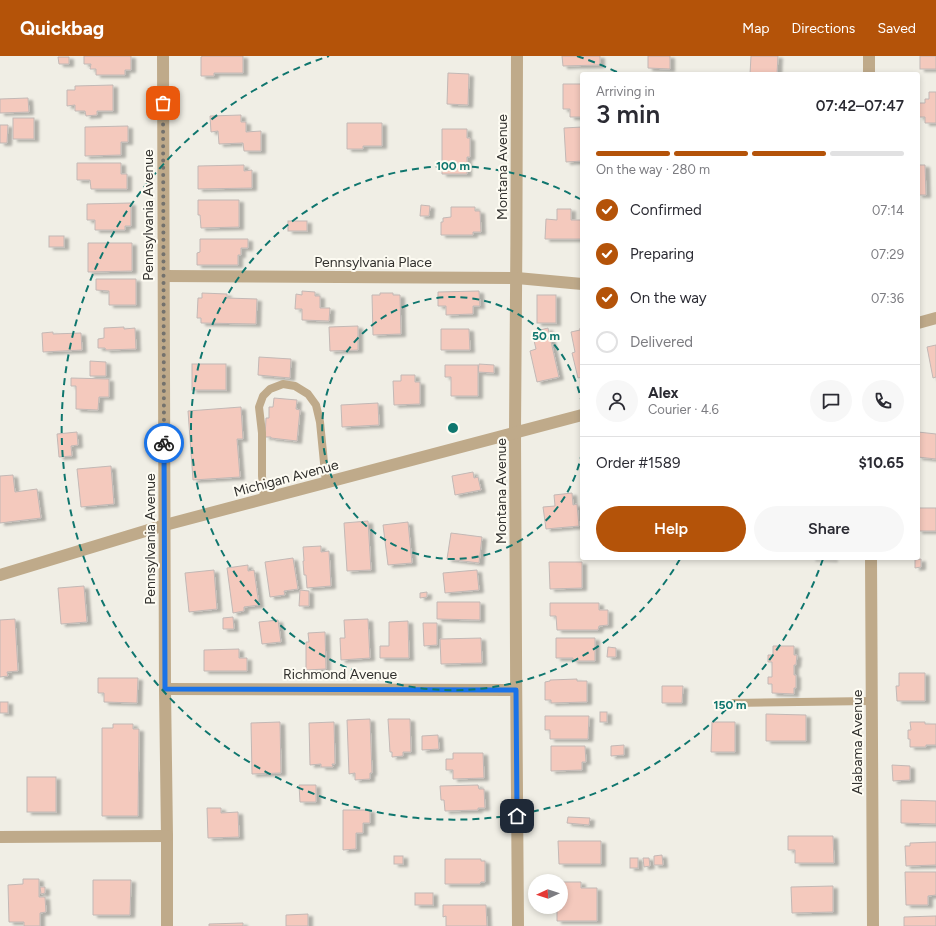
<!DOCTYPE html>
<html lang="en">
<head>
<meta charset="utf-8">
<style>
  :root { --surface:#fff; --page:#f7f7f7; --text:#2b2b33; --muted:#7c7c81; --line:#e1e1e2; --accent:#b45309 }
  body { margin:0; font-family:Figtree,sans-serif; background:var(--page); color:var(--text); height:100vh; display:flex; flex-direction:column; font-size:15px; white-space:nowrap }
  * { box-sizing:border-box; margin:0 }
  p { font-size:13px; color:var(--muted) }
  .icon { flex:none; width:22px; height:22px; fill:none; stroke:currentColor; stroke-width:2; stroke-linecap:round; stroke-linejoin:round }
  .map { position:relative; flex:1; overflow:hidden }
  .side { position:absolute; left:580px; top:16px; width:340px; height:488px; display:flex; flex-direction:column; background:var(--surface); border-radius:4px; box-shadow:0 2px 6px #0003 }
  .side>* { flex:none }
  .needle { width:26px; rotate:267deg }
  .controls { position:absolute; left:528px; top:818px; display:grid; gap:8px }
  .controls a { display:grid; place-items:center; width:40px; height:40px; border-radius:50%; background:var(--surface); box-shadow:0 2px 6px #0003; font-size:20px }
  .pin { position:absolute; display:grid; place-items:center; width:34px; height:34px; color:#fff; margin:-17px; border-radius:8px; box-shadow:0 2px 6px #0006 }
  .courier { position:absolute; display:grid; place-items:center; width:40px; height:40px; margin:-20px; border:3px solid #1a73e8; border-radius:50%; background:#fff; color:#222; box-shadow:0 1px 5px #0007 }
  .head em { font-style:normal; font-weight:600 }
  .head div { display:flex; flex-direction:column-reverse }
  .head { display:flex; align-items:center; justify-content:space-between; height:68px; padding:0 16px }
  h1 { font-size:26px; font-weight:600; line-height:30px }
  .bar { display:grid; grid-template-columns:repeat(4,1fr); gap:6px 4px; align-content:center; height:48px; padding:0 16px }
  .bar i { height:5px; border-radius:3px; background:var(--line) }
  .bar .current { background:var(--accent) }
  .bar p { grid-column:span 4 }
  .line { display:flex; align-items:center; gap:10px; padding:0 16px; border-top:1px solid var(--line) }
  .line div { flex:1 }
  .round { display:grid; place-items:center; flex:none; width:42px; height:42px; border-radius:21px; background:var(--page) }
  ol { padding:0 16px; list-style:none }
  li { display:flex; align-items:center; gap:12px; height:44px }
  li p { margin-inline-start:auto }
  li .icon { padding:4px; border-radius:50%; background:var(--accent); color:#fff; stroke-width:4 }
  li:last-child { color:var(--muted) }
  li i { width:22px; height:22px; border:2px solid var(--line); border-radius:50% }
  .primary-button { display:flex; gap:8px; margin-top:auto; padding:8px 16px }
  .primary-button a { flex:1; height:46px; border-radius:24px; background:var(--accent); color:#fff; font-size:16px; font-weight:600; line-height:46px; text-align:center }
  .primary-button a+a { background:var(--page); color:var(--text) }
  header { display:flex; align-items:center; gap:24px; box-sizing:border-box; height:56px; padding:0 20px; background:var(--accent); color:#fff }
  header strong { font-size:19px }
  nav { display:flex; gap:22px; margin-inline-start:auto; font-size:14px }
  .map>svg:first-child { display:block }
  .building { fill:#f4c9bd; stroke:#c2b8b5; filter:url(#shadow) }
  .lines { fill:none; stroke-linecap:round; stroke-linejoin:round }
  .service { stroke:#bfaa8a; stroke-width:8 }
  .minor { stroke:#bfaa8a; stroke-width:12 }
  .done { stroke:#74726d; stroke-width:4; stroke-dasharray:0 7.2 }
  .route { stroke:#1a73e8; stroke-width:5 }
  .ring { fill:none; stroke:#0f766e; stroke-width:2; stroke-dasharray:7 5 }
  .labels { text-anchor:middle; stroke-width:4; stroke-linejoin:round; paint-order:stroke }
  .street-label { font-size:14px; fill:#31302d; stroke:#fdfbf2 }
  .centre { fill:#0f766e; stroke:#fdfbf2; stroke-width:2 }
  .ring-label { font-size:12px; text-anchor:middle; font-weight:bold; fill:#0f766e; stroke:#fdfbf2; stroke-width:4; stroke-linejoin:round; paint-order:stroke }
</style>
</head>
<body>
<header>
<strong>Quickbag</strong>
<nav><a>Map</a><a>Directions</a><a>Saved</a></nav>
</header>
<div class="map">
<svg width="936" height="870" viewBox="0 0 936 870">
  <defs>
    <filter id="shadow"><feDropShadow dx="4.5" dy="2.5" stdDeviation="1" flood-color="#0004"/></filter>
  </defs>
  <rect width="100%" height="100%" fill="#f0eee5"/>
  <g class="building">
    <polygon points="84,0 131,0 131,14 125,14 125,19 96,19 96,13 90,13 91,8 84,8"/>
    <polygon points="203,0 243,0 243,17 214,17 214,20 201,20 201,1"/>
    <polygon points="562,0 600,0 600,9 563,10"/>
    <polygon points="648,0 670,0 670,13 648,12"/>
    <polygon points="751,0 778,0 777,18 750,18"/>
    <rect x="920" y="0" width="16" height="13"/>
    <polygon points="58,1 69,1 69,8 59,8"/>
    <polygon points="448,17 469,18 468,49 447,48"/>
    <polygon points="563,28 582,28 582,61 570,61 570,53 563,53"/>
    <polygon points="113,29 113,55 97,55 97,59 86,60 85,55 75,55 75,49 67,50 67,34 75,34 75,30"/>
    <polygon points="929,36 936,36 936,67 925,67 925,61 919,61 919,47 925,47 925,43 929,43"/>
    <polygon points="28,42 29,56 0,57 0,43"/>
    <polygon points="241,59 241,66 246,66 246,76 261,75 261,95 244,95 243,87 219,88 218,75 211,76 210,60"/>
    <rect x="13" y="62" width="21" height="21"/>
    <polygon points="347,67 382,67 382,90 363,90 363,93 347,93"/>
    <polygon points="0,69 8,69 7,87 0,87"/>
    <polygon points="128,70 128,86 121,86 121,99 85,100 85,71"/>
    <polygon points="582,71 582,105 566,106 564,72"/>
    <polygon points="442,73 467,73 467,82 470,82 470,101 467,101 467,118 442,118"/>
    <polygon points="77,107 121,107 121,118 127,118 127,133 91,133 90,124 77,124"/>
    <polygon points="244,109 244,115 252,114 252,132 198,133 198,110"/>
    <polygon points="918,109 925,109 926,139 918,139"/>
    <polygon points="198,144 239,144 239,171 201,172 200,159 198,159"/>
    <polygon points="131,147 131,170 125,170 125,174 95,174 95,164 87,164 87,148"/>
    <polygon points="421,149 430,150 429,160 420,160"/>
    <polygon points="451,151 475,151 475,155 480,155 481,176 473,176 473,179 441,179 441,166 443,166 443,162 451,161"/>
    <polygon points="557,153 571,153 571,164 582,164 582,183 545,183 546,163 557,164"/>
    <rect x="288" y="165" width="19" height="10"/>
    <rect x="49" y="180" width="15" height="11"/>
    <polygon points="200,183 248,183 248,192 241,192 241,199 238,199 238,209 197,209 197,197 200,196"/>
    <polygon points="88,187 132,187 132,215 88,216"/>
    <polygon points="96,223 136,223 136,249 109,249 109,235 96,234"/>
    <polygon points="302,235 315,236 315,240 320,240 320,252 330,252 329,265 302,264 302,253 295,253 296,238 302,239"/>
    <polygon points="479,235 480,250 473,250 473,258 446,259 446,250 438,250 438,236"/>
    <polygon points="202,237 227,238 227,242 257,243 256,268 201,267 201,262 197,262 198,242 202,242"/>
    <polygon points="380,237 393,237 393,239 400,239 401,278 373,279 372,239 380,239"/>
    <rect x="537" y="239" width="19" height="28"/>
    <polygon points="358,270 358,294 330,295 329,271"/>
    <polygon points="124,271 124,273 135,272 136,293 106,294 105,292 98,292 98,283 104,282 104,272"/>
    <polygon points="582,271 582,321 578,322 572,297 575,296 571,276 580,274 580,272"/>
    <polygon points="548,272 559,321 537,326 530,295 536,293 532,276"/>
    <polygon points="441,273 469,273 470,294 441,294"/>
    <polygon points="53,276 53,278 81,277 82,294 43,296 42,277"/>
    <polygon points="936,289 936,321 933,322 927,291"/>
    <polygon points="259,301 291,303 290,322 258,319"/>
    <polygon points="90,305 106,306 106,320 90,320"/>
    <rect x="192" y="308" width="34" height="26"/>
    <polygon points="479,308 494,309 494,317 478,316"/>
    <polygon points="445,309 478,309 478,340 451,340 451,321 445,321"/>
    <polygon points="401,319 415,319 415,326 420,326 420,348 394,349 393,325 401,325"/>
    <polygon points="71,322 109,323 109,341 99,341 98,354 76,353 76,330 71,330"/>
    <polygon points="274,342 297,344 296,353 300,354 297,385 271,382 271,381 265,381 266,362 269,362 269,351 273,351"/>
    <polygon points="378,347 379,369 342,371 341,349"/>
    <polygon points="241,351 243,383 237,383 240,421 193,424 188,355"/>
    <polygon points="77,376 78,389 71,390 72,400 59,401 57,378"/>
    <polygon points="918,376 936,378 936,403 918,401"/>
    <polygon points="111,410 114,448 81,451 77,413"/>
    <polygon points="473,416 474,422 478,421 481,434 455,439 452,420"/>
    <polygon points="13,419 15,436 37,433 41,462 0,467 0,420"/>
    <polygon points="572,437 573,449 577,448 579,470 546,473 543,451 555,450 554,439"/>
    <rect x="918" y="452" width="18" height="23"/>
    <polygon points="368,465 371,514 347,515 344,467"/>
    <polygon points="408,466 412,507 388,509 383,469"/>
    <polygon points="451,477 482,481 479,507 447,503"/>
    <polygon points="321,490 321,496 329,495 331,530 307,532 306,519 304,519 303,505 304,505 303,491"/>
    <polygon points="293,502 298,533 284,535 285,539 270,541 265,506"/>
    <polygon points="811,502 833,502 833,503"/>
    <polygon points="921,503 921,511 915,512 915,504"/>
    <polygon points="549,506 582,506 582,532 550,533"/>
    <polygon points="248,509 248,515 254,514 259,549 244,551 244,555 233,557 227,512"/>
    <polygon points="214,514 217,553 189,556 185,517"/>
    <polygon points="477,514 479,534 445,537 443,517"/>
    <polygon points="84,530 87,566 61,568 58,532"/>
    <polygon points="300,534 309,535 309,550 299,550"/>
    <polygon points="427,536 427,541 420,542 420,537"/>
    <polygon points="437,546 480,546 480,564 437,563"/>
    <polygon points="550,547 599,547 599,554 608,554 608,569 599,570 598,574 557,574 556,560 550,560"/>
    <polygon points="233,561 234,573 223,573 223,562"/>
    <polygon points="15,563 18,615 7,616 8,620 0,621 0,564"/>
    <polygon points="368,563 370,602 341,604 340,582 345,582 344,564"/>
    <polygon points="278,564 281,586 262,588 259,566"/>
    <polygon points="408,565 409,602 380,602 380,590 389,590 389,566"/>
    <polygon points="423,567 437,567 437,589 424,590"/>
    <polygon points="325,576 326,613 306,614 306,586 309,586 308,577"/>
    <polygon points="481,582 482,607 441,608 440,583"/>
    <polygon points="556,582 595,582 595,605 573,605 573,602 556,602"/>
    <polygon points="773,590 794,590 794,599 797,599 796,609 794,609 794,619 796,619 796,632 794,632 794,638 772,637 772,628 768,628 768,621 772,621 772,606 768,606 768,599 773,599"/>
    <polygon points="608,591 616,592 616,601 607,601"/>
    <polygon points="239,593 239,602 247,602 247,615 204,615 204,594"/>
    <polygon points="899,617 925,617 925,645 897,645 896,630 899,630"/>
    <polygon points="98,622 138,622 137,647 104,646 104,637 98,637"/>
    <polygon points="577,623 577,625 587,625 587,646 551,647 551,644 545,644 545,626 550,625 550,624"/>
    <polygon points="662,630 683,630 682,647 662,647"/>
    <rect x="0" y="646" width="8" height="11"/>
    <rect x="600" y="656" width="7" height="10"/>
    <polygon points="766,658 806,659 806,685 766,685"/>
    <polygon points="545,660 589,660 588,683 550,683 550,674 545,674"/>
    <polygon points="370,663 372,717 370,717 370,723 355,724 355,717 349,718 347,664"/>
    <polygon points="388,663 410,663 411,696 403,696 403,700 392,701 392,696 390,696"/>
    <polygon points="280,666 281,717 252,718 251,667"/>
    <polygon points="334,666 335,708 332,708 333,711 321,711 321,708 310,709 309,667"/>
    <polygon points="712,666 735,666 735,696 711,696"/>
    <polygon points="910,666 925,666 925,668 936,668 936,689 926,689 926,691 910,691 910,683 908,683 908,674 911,674"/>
    <polygon points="113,668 133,668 133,673 139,673 138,760 102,760 102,672 113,672"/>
    <polygon points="438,679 439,693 422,694 422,680"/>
    <polygon points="624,689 624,699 611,700 611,690"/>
    <polygon points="551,690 585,690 586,706 582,706 582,714 551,715"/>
    <polygon points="453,697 483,697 484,722 453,723 453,714 446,714 446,703 453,703"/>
    <polygon points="892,709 910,710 910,724 893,725"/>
    <rect x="27" y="721" width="29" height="35"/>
    <polygon points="299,729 316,729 316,746 300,746"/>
    <polygon points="478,729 479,733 484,733 485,752 478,752 478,754 445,755 444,744 441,744 440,730"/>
    <polygon points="901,744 936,745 936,768 901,767"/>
    <polygon points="207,752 221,752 221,757 238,756 239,781 208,782"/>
    <polygon points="343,754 370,754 370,767 363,767 363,777 356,777 356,793 343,794"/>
    <polygon points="568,761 590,762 589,769 567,767"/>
    <polygon points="788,780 833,780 834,807 795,807 795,794 788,794"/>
    <polygon points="558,785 601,785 601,808 559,808"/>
    <polygon points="936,786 936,809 906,810 905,790 910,790 910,787"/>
    <polygon points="662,799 663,809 654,809 654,800"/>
    <rect x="394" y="800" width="9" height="8"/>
    <rect x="630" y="802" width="8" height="10"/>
    <polygon points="643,802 649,802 650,810 644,811"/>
    <polygon points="445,803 481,803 481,805 485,805 485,826 481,826 480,828 445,828"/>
    <polygon points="905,816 936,816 936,839 928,840 928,849 906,849"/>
    <polygon points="23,823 39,823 39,841 45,841 46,856 40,857 40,870 24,870 24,866 9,866 8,829 23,828"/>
    <polygon points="93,824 131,824 130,859 93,859"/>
    <polygon points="561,826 581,826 581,832 597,832 597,865 557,865 557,851 561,851"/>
    <polygon points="833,830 833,856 792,857 791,831"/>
    <polygon points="40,831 45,831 45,837 41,838"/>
    <rect x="415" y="837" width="18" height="12"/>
    <polygon points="443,849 486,849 487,870 446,870 446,860 443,861"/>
    <polygon points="308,858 308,870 286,870 286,859"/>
    <polygon points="936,860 936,870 904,870 904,861"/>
    <polygon points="243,867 243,870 209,870 209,868"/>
  </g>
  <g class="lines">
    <g class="service">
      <polyline points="264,443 262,420 262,377 259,351 263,340 270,333 283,328 295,330 308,338 316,349 320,366 326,427"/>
      <polyline points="732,647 871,645"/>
    </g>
    <g class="minor">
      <polyline points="163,0 165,633 167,780 167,870"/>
      <path d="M 517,0 C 517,125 516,251 515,376 C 515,541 517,705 518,870"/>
      <polyline points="869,0 869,18"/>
      <polyline points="164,220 517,222 582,228"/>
      <polyline points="918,267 936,262"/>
      <polyline points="871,502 873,870"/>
      <polyline points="0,519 165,469 582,359"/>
      <polyline points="165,633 516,634"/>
      <polyline points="0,781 167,780"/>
    </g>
  </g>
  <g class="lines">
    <polyline class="done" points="163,47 164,387"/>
    <polyline class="route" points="164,387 165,633 516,634 517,760"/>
  </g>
  <g class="ring">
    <path d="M582 396A131 131 0 1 1 582 348"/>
    <path d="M680 503A262 262 0 1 1 580 143"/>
    <path d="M823 503A392 392 0 1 1 329 0M577 0A392 392 0 0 1 619 17"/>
  </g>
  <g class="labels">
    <g class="street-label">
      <text transform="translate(502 111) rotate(-90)" y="5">Montana Avenue</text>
      <text transform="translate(148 159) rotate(-90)" y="5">Pennsylvania Avenue</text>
      <text x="373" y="211">Pennsylvania Place</text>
      <text transform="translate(286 422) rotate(-15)" y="5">Michigan Avenue</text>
      <text transform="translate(501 435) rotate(-90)" y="5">Montana Avenue</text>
      <text transform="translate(150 483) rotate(-90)" y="5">Pennsylvania Avenue</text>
      <text x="340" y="623">Richmond Avenue</text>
      <text transform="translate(857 686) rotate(-90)" y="5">Alabama Avenue</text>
    </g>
  </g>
  <circle cx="453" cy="372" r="6" class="centre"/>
  <g class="ring-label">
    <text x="453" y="114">100 m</text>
    <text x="546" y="284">50 m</text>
    <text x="730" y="653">150 m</text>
  </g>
</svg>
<div class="controls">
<a><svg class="needle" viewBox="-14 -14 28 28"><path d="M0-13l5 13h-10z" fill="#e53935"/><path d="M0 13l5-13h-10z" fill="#7c7c81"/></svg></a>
</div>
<div class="pin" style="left:163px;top:47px;background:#ea580c"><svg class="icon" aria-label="bag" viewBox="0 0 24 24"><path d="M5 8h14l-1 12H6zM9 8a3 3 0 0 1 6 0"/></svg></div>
<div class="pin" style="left:517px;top:760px;background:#1f2937"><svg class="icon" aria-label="home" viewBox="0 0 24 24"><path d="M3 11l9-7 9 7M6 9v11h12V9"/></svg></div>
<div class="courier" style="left:164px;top:387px"><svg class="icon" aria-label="bike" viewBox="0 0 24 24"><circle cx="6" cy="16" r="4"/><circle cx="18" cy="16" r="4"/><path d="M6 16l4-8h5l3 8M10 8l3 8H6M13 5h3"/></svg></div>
<section class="side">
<div class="head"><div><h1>3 min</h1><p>Arriving in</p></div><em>07:42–07:47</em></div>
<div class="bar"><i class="current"></i><i class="current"></i><i class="current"></i><i></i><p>On the way · 280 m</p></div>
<ol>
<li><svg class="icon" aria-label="check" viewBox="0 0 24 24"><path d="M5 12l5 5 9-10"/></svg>Confirmed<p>07:14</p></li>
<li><svg class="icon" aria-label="check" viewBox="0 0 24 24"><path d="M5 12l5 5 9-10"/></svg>Preparing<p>07:29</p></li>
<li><svg class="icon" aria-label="check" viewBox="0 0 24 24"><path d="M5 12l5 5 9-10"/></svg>On the way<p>07:36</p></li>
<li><i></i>Delivered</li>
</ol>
<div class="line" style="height:72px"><a class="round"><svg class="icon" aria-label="person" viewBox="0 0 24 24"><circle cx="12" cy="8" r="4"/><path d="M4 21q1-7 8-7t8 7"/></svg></a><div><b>Alex</b><p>Courier · 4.6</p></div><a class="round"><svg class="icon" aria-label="chat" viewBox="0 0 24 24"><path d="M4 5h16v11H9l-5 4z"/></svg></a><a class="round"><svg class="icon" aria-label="phone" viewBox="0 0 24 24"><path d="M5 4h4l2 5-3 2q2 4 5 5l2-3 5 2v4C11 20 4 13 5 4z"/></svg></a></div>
<div class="line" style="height:52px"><div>Order #1589</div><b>$10.65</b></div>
<div class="primary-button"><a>Help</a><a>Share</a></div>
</section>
</div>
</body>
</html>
